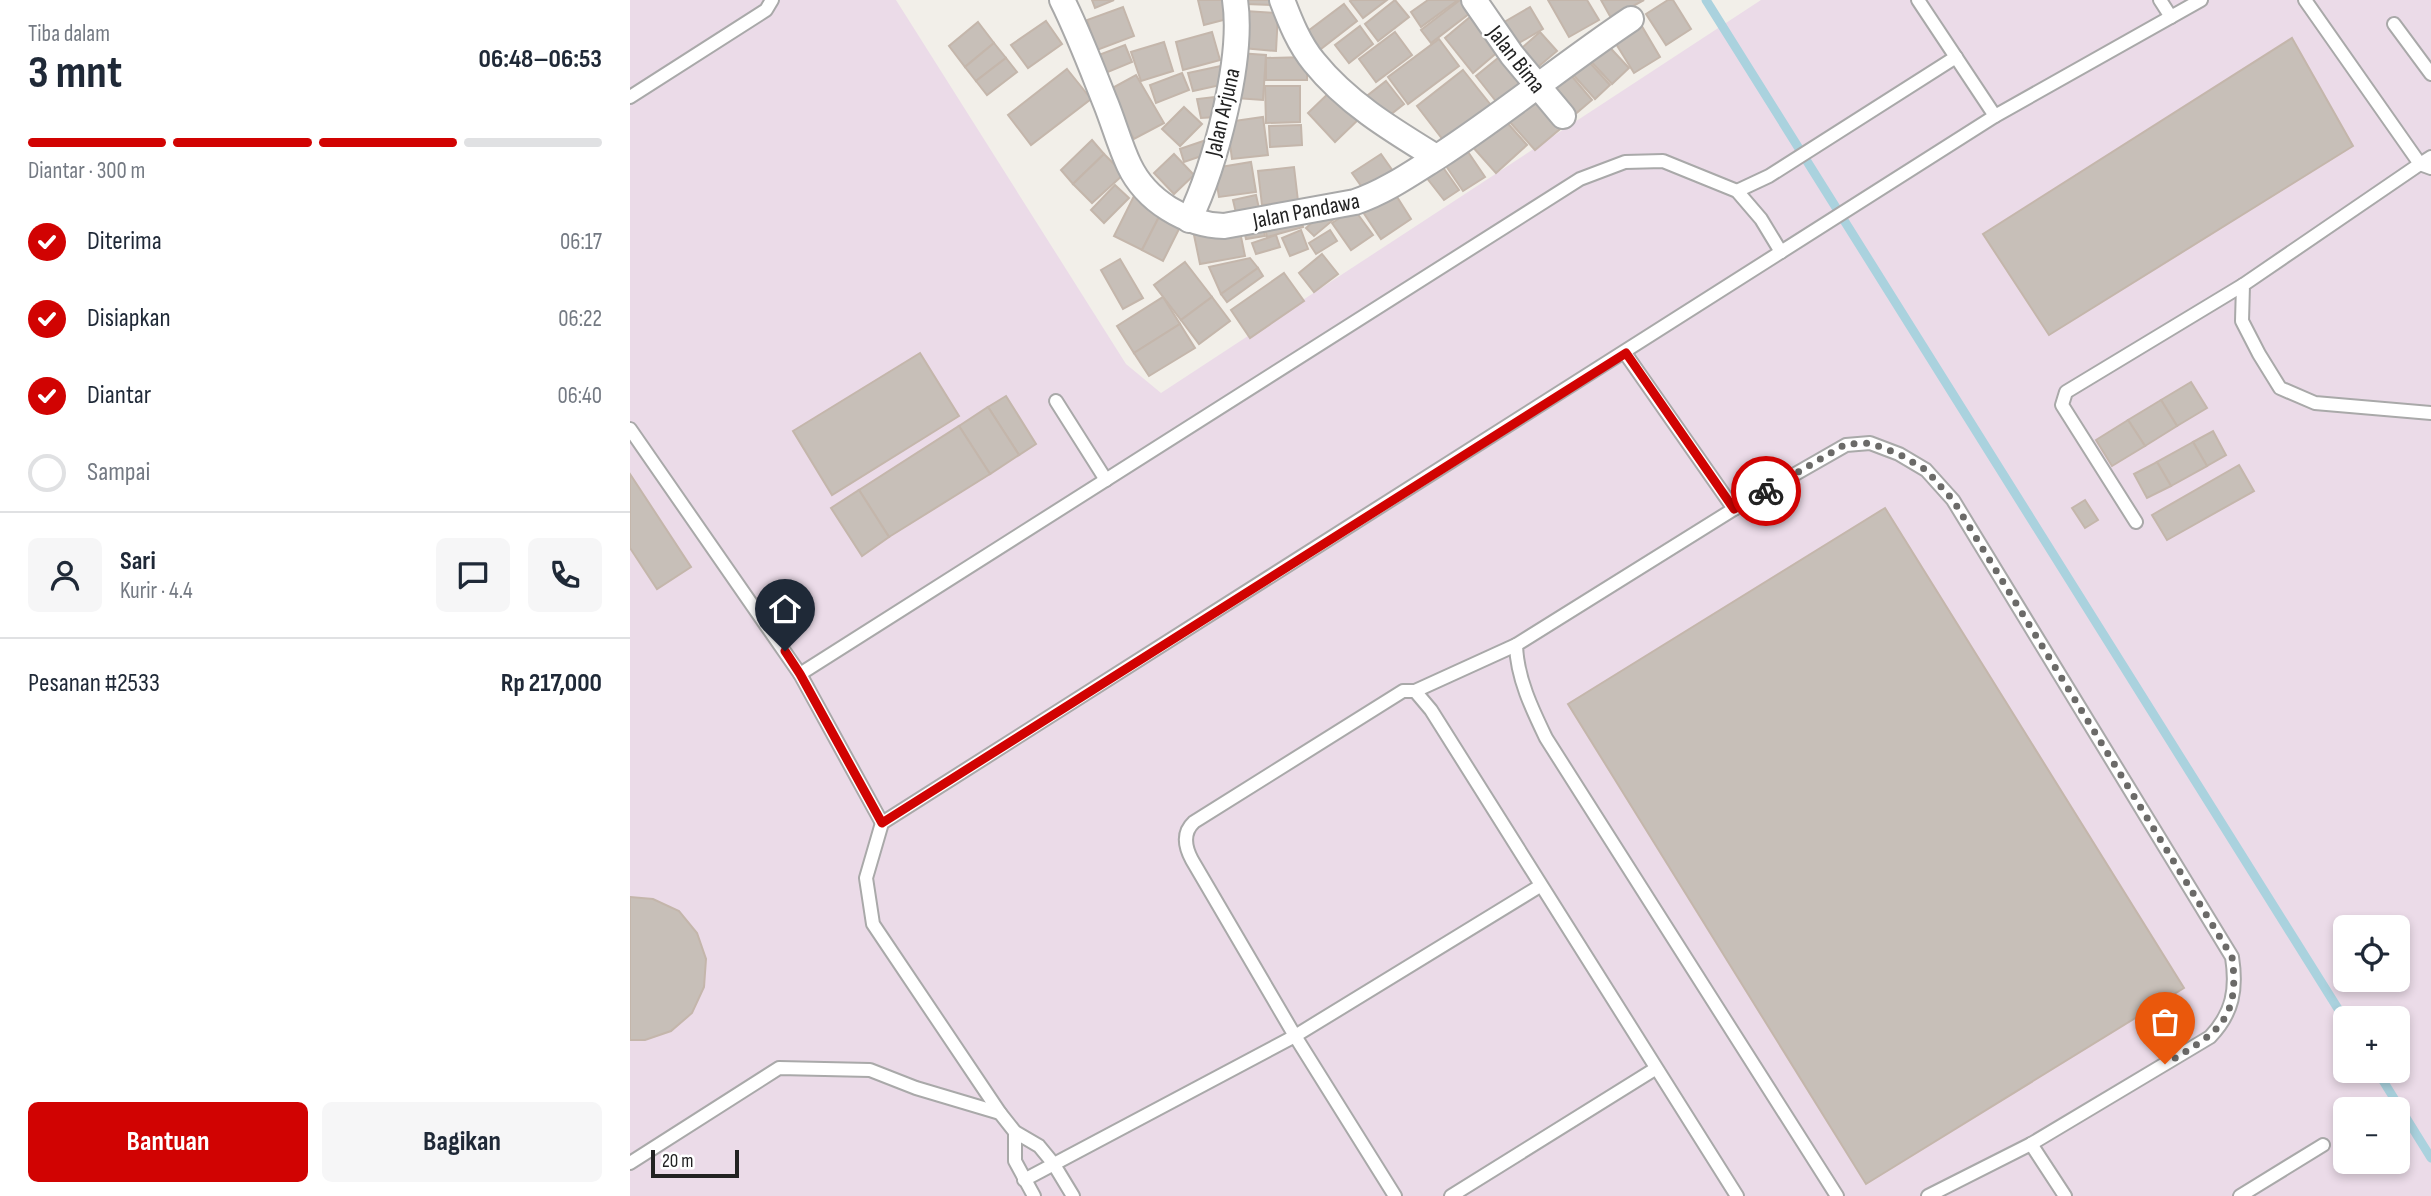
<!DOCTYPE html>
<html lang="id">
<head>
<meta charset="utf-8">
<style>
  :root { --surface:#fff; --page:#f6f6f7; --text:#1f2937; --muted:#747a83; --line:#e0e1e3; --accent:#d10302 }
  body { margin:0; font-family:"Sofia Sans Condensed",sans-serif; background:var(--page); color:var(--text); height:100vh; display:flex; flex-direction:column; font-size:26px; white-space:nowrap }
  * { box-sizing:border-box; margin:0 }
  p { font-size:23px; color:var(--muted) }
  .icon { flex:none; width:38px; height:38px; fill:none; stroke:currentColor; stroke-width:2; stroke-linecap:round; stroke-linejoin:round }
  .map { position:relative; flex:1; overflow:hidden }
  .drawer { display:flex; flex-direction:column; background:var(--surface); width:630px }
  .drawer>* { flex:none }
  .buttons { position:absolute; left:1703px; top:915px; display:grid; gap:14px }
  .buttons a { display:grid; place-items:center; width:77px; height:77px; border-radius:10px; background:var(--surface); box-shadow:0 4px 10px #0003; font-size:35px }
  .scale { position:absolute; left:21px; bottom:18px; width:88px; box-sizing:border-box; padding-left:7px; border:4px solid #222; border-top:0; font-size:19px; line-height:24px; white-space:nowrap; color:#222; -webkit-text-stroke:5px #fff; paint-order:stroke }
  .pin { position:absolute; display:grid; place-items:center; width:60px; height:60px; color:#fff; margin:-72px -30px; border-radius:50% 50% 50% 0; rotate:-45deg; box-shadow:0 0 7px #0007 }
  .pin .icon { rotate:45deg }
  .courier { position:absolute; display:grid; place-items:center; width:70px; height:70px; margin:-35px; border:5px solid #d10302; border-radius:50%; background:#fff; color:#222; box-shadow:0 2px 9px #0007 }
  .overview em { font-style:normal; font-weight:700 }
  .overview div { display:flex; flex-direction:column-reverse }
  .overview { display:flex; align-items:center; justify-content:space-between; height:119px; padding:0 28px }
  h1 { font-size:46px; font-weight:700; line-height:52px }
  .bar { display:grid; grid-template-columns:repeat(4,1fr); gap:10px 7px; align-content:center; height:84px; padding:0 28px }
  .bar i { height:9px; border-radius:5px; background:var(--line) }
  .bar .active { background:var(--accent) }
  .bar p { grid-column:span 4 }
  .line { display:flex; align-items:center; gap:18px; padding:0 28px; border-top:2px solid var(--line) }
  .line div { flex:1 }
  .round { display:grid; place-items:center; flex:none; width:74px; height:74px; border-radius:10px; background:var(--page) }
  ol { padding:0 28px; list-style:none }
  li { display:flex; align-items:center; gap:21px; height:77px }
  li p { margin-inline-start:auto }
  li .icon { padding:7px; border-radius:50%; background:var(--accent); color:#fff; stroke-width:4 }
  li:last-child { color:var(--muted) }
  li i { width:38px; height:38px; border:4px solid var(--line); border-radius:50% }
  .cta { display:flex; gap:14px; margin-top:auto; padding:14px 28px }
  .cta a { flex:1; height:80px; border-radius:10px; background:var(--accent); color:#fff; font-size:28px; font-weight:700; line-height:80px; text-align:center }
  .cta a+a { background:var(--page); color:var(--text) }
  main { display:flex; flex:1; min-height:0 }
  .map>svg:first-child { display:block }
  .industrial { fill:#ebdbe8; fill-rule:evenodd }
  .lines { fill:none; stroke-linecap:round; stroke-linejoin:round }
  .stream { stroke:#aad2de; stroke-width:9 }
  .building { fill:#c7bfb8; stroke:#c4b6ab; stroke-width:2 }
  .lane-casing { stroke:#a9a9a9; stroke-width:16 }
  .street-casing { stroke:#a9a9a9; stroke-width:28 }
  .lane { stroke:#fff; stroke-width:12 }
  .street { stroke:#fff; stroke-width:24 }
  .done { stroke:#6b6a68; stroke-width:7; stroke-dasharray:0 12.6 }
  .route { stroke:#d10302; stroke-width:9 }
  .labels { text-anchor:middle; stroke-width:5; stroke-linejoin:round; paint-order:stroke }
  .street-label { font-size:23px; fill:#222; stroke:#fff }
</style>
</head>
<body>
<main>
<section class="drawer">
<div class="overview"><div><h1>3 mnt</h1><p>Tiba dalam</p></div><em>06:48–06:53</em></div>
<div class="bar"><i class="active"></i><i class="active"></i><i class="active"></i><i></i><p>Diantar · 300 m</p></div>
<ol>
<li><svg class="icon" aria-label="check" viewBox="0 0 24 24"><path d="M5 12l5 5 9-10"/></svg>Diterima<p>06:17</p></li>
<li><svg class="icon" aria-label="check" viewBox="0 0 24 24"><path d="M5 12l5 5 9-10"/></svg>Disiapkan<p>06:22</p></li>
<li><svg class="icon" aria-label="check" viewBox="0 0 24 24"><path d="M5 12l5 5 9-10"/></svg>Diantar<p>06:40</p></li>
<li><i></i>Sampai</li>
</ol>
<div class="line" style="height:126px"><a class="round"><svg class="icon" aria-label="person" viewBox="0 0 24 24"><circle cx="12" cy="8" r="4"/><path d="M4 21q1-7 8-7t8 7"/></svg></a><div><b>Sari</b><p>Kurir · 4.4</p></div><a class="round"><svg class="icon" aria-label="chat" viewBox="0 0 24 24"><path d="M4 5h16v11H9l-5 4z"/></svg></a><a class="round"><svg class="icon" aria-label="phone" viewBox="0 0 24 24"><path d="M5 4h4l2 5-3 2q2 4 5 5l2-3 5 2v4C11 20 4 13 5 4z"/></svg></a></div>
<div class="line" style="height:91px"><div>Pesanan #2533</div><b>Rp 217,000</b></div>
<div class="cta"><a>Bantuan</a><a>Bagikan</a></div>
</section>
<div class="map">
<svg width="1801" height="1196" viewBox="0 0 1801 1196">
  <rect width="100%" height="100%" fill="#f2efe9"/>
  <path class="industrial" d="M 0,0 L 266,0 L 496,364 L 531,393 L 1131,0 L 1801,0 L 1801,1196 L 0,1196 ZM 1715,928 L 1768,928 L 1768,980 L 1715,980 ZM 1715,1018 L 1768,1018 L 1768,1071 L 1715,1071 ZM 1715,1110 L 1768,1110 L 1768,1162 L 1715,1162 Z"/>
  <g class="lines">
    <g class="stream">
      <polyline points="1076,0 1715,1020"/>
      <polyline points="1747,1071 1801,1158"/>
    </g>
  </g>
  <g class="building">
    <polygon points="462,0 484,0 465,8"/>
    <polygon points="568,0 597,0 601,18 574,25"/>
    <polygon points="616,0 642,0 642,5 616,4"/>
    <polygon points="722,0 757,0 733,18 720,1"/>
    <polygon points="765,0 779,17 748,41 735,24"/>
    <polygon points="798,0 828,0 791,27 781,12"/>
    <polygon points="830,0 836,0 844,10 801,43 791,30"/>
    <polygon points="918,0 957,0 969,20 939,37"/>
    <polygon points="971,0 1014,0 981,18"/>
    <polygon points="1038,0 1043,0 1061,29 1036,45 1016,14"/>
    <polygon points="714,4 727,21 687,52 674,34"/>
    <polygon points="493,7 504,36 467,50 457,20"/>
    <polygon points="900,7 913,29 882,47 869,25"/>
    <polygon points="615,11 648,13 646,51 613,48"/>
    <polygon points="840,17 869,51 843,73 815,38"/>
    <polygon points="416,21 432,44 398,68 381,45"/>
    <polygon points="348,22 364,43 335,67 319,46"/>
    <polygon points="1010,23 1030,57 1004,73 983,39"/>
    <polygon points="730,26 743,44 719,63 705,45"/>
    <polygon points="582,32 590,60 553,70 546,42"/>
    <polygon points="765,32 782,55 746,82 729,59"/>
    <polygon points="910,32 927,51 902,72 886,53"/>
    <polygon points="1662,38 1723,146 1419,335 1353,234"/>
    <polygon points="809,39 829,66 778,104 758,77"/>
    <polygon points="973,40 999,68 982,84 956,56"/>
    <polygon points="534,42 543,71 511,81 501,52"/>
    <polygon points="364,43 376,58 346,81 335,67"/>
    <polygon points="495,45 502,62 473,74 466,56"/>
    <polygon points="608,53 636,55 633,100 606,98"/>
    <polygon points="873,54 895,83 869,105 846,76"/>
    <polygon points="953,55 980,85 965,99 938,69"/>
    <polygon points="677,57 677,80 636,80 636,58"/>
    <polygon points="376,58 387,72 357,95 346,81"/>
    <polygon points="591,66 595,84 563,91 558,73"/>
    <polygon points="935,68 962,100 943,116 915,84"/>
    <polygon points="437,69 461,99 401,145 378,115"/>
    <polygon points="833,70 864,109 817,145 787,106"/>
    <polygon points="552,73 559,90 526,103 520,85"/>
    <polygon points="506,75 534,123 504,139 477,91"/>
    <polygon points="756,81 774,104 751,122 733,99"/>
    <polygon points="635,86 670,86 670,122 636,123"/>
    <polygon points="704,88 731,117 705,142 678,113"/>
    <polygon points="584,97 586,117 571,118 567,99"/>
    <polygon points="905,99 930,129 905,150 879,121"/>
    <polygon points="554,107 572,124 550,146 532,129"/>
    <polygon points="633,117 638,155 602,159 597,122"/>
    <polygon points="873,118 897,145 866,173 841,145"/>
    <polygon points="671,125 672,145 640,147 639,126"/>
    <polygon points="462,140 474,154 443,184 431,170"/>
    <polygon points="576,140 580,153 554,162 550,149"/>
    <polygon points="834,146 855,177 833,191 812,160"/>
    <polygon points="474,154 494,174 462,203 443,184"/>
    <polygon points="544,154 564,175 544,194 524,173"/>
    <polygon points="751,154 765,174 736,193 722,173"/>
    <polygon points="621,162 626,192 589,197 584,168"/>
    <polygon points="812,166 829,190 814,200 796,177"/>
    <polygon points="664,167 668,201 632,205 628,171"/>
    <polygon points="485,185 499,198 474,223 461,210"/>
    <polygon points="762,189 781,219 751,239 731,209"/>
    <polygon points="626,195 630,213 607,217 603,200"/>
    <polygon points="504,196 532,211 512,250 484,236"/>
    <polygon points="724,209 743,235 721,250 702,223"/>
    <polygon points="532,211 553,221 533,261 512,250"/>
    <polygon points="695,211 703,220 684,236 676,228"/>
    <polygon points="670,214 673,227 637,237 634,223"/>
    <polygon points="632,222 635,236 616,239 613,226"/>
    <polygon points="609,227 615,256 570,264 564,235"/>
    <polygon points="671,230 678,249 660,256 652,238"/>
    <polygon points="700,230 707,241 686,254 679,243"/>
    <polygon points="646,235 650,247 626,254 622,243"/>
    <polygon points="692,254 708,274 684,292 669,273"/>
    <polygon points="620,258 628,268 591,294 579,267"/>
    <polygon points="490,259 513,298 493,309 471,270"/>
    <polygon points="555,262 582,297 551,320 524,285"/>
    <polygon points="628,268 633,276 597,302 591,294"/>
    <polygon points="654,273 674,301 620,338 601,310"/>
    <polygon points="533,297 550,324 504,353 487,326"/>
    <polygon points="582,297 600,321 569,344 551,320"/>
    <polygon points="550,324 565,348 519,376 504,353"/>
    <polygon points="290,353 329,416 202,495 163,431"/>
    <polygon points="1561,382 1577,408 1547,426 1531,400"/>
    <polygon points="376,396 406,444 389,455 358,407"/>
    <polygon points="1531,400 1547,426 1515,446 1498,420"/>
    <polygon points="358,407 389,455 360,474 329,426"/>
    <polygon points="1498,420 1515,446 1482,466 1466,440"/>
    <polygon points="329,426 360,474 259,537 229,490"/>
    <polygon points="1583,431 1596,455 1577,466 1563,442"/>
    <polygon points="1563,442 1577,466 1541,486 1527,462"/>
    <polygon points="1527,462 1541,486 1517,498 1504,474"/>
    <polygon points="1609,465 1624,491 1537,540 1522,515"/>
    <polygon points="0,474 61,567 27,589 0,548"/>
    <polygon points="229,490 259,537 232,556 201,508"/>
    <polygon points="1455,500 1468,520 1455,528 1442,508"/>
    <polygon points="1255,508 1554,988 1236,1184 938,704"/>
    <polygon points="0,897 23,899 49,911 67,933 76,959 74,987 62,1013 41,1031 15,1040 0,1040"/>
  </g>
  <g class="lines">
    <g class="lane-casing">
      <g id="lane">
        <polyline points="1288,0 1365,116"/>
        <polyline points="1530,0 1541,17"/>
        <polyline points="1675,0 1790,164 1613,285 1612,321 1629,354 1650,388 1685,403 1801,413"/>
        <polyline points="1764,24 1801,74"/>
        <polyline points="0,97 136,10 142,0"/>
        <polyline points="1801,157 1790,164 1801,168"/>
        <polyline points="1107,191 1139,176 1326,57"/>
        <polyline points="995,353 1104,509"/>
        <polyline points="426,401 476,480"/>
        <polyline points="0,429 170,674 252,823"/>
        <polyline points="1506,522 1432,405 1436,392 1613,285"/>
        <polyline points="170,674 950,179 995,162 1033,161 1107,191 1131,219 1151,252"/>
        <polyline points="785,691 801,710 1107,1196"/>
        <polyline points="385,1132 385,1161 404,1196"/>
        <polyline points="1401,1144 1435,1196"/>
        <polyline points="0,1163 149,1068 240,1070 286,1088 370,1113"/>
        <polyline points="394,1180 665,1036 910,886"/>
        <polyline points="443,1196 423,1163 409,1146 385,1132 370,1113 243,924 236,878 252,823 1365,116 1571,0"/>
        <path d="M 765,1196 L 665,1036 L 562,860 C 555,847 552,833 564,822 L 773,691 L 785,691 L 886,645"/>
        <polyline points="821,1196 1025,1069"/>
        <path d="M 1207,1196 L 916,738 C 902,709 887,678 886,645 L 1104,509 L 1216,445 L 1240,443 L 1269,454 L 1296,470 L 1323,500 L 1602,957 C 1607,989 1603,1013 1580,1037 L 1401,1144 L 1298,1196"/>
        <polyline points="1610,1196 1693,1145"/>
      </g>
    </g>
    <g class="street-casing">
      <g id="street">
        <path d="M 432,0 C 449,34 462,69 476,104 C 484,124 490,146 499,165 C 516,201 556,225 594,226 L 725,202 C 755,192 782,173 809,156 C 875,113 935,63 1001,19"/>
        <path d="M 652,0 C 660,21 669,44 684,62 C 717,103 762,130 806,157"/>
        <polyline points="844,0 882,55 933,116"/>
        <path d="M 559,220 C 585,166 614,59 605,0"/>
      </g>
    </g>
    <use href="#lane" class="lane"/>
    <use href="#street" class="street"/>
  </g>
  <g class="lines">
    <path class="done" d="M 1136,491 L 1216,444 L 1240,443 L 1269,454 L 1296,470 L 1323,500 L 1602,957 C 1611,1022 1585,1034 1535,1064"/>
    <polyline class="route" points="155,651 170,674 252,823 996,353 1104,509 1136,491"/>
  </g>
  <g class="labels">
    <g class="street-label">
      <text transform="translate(887 59) rotate(52)" y="8">Jalan Bima</text>
      <text transform="translate(592 112) rotate(-77)" y="8">Jalan Arjuna</text>
      <text transform="translate(676 210) rotate(-11)" y="8">Jalan Pandawa</text>
    </g>
  </g>
</svg>
<div class="buttons">
<a><svg class="icon" aria-label="locate" viewBox="0 0 24 24"><circle cx="12" cy="12" r="6"/><path d="M12 2v4M12 18v4M2 12h4M18 12h4"/></svg></a>
<a>+</a>
<a>−</a>
</div>
<div class="scale">20 m</div>
<div class="pin" style="left:1535px;top:1064px;background:#ea580c"><svg class="icon" aria-label="bag" viewBox="0 0 24 24"><path d="M5 8h14l-1 12H6zM9 8a3 3 0 0 1 6 0"/></svg></div>
<div class="pin" style="left:155px;top:651px;background:#1f2937"><svg class="icon" aria-label="home" viewBox="0 0 24 24"><path d="M3 11l9-7 9 7M6 9v11h12V9"/></svg></div>
<div class="courier" style="left:1136px;top:491px"><svg class="icon" aria-label="bike" viewBox="0 0 24 24"><circle cx="6" cy="16" r="4"/><circle cx="18" cy="16" r="4"/><path d="M6 16l4-8h5l3 8M10 8l3 8H6M13 5h3"/></svg></div>
</div>
</main>
</body>
</html>
